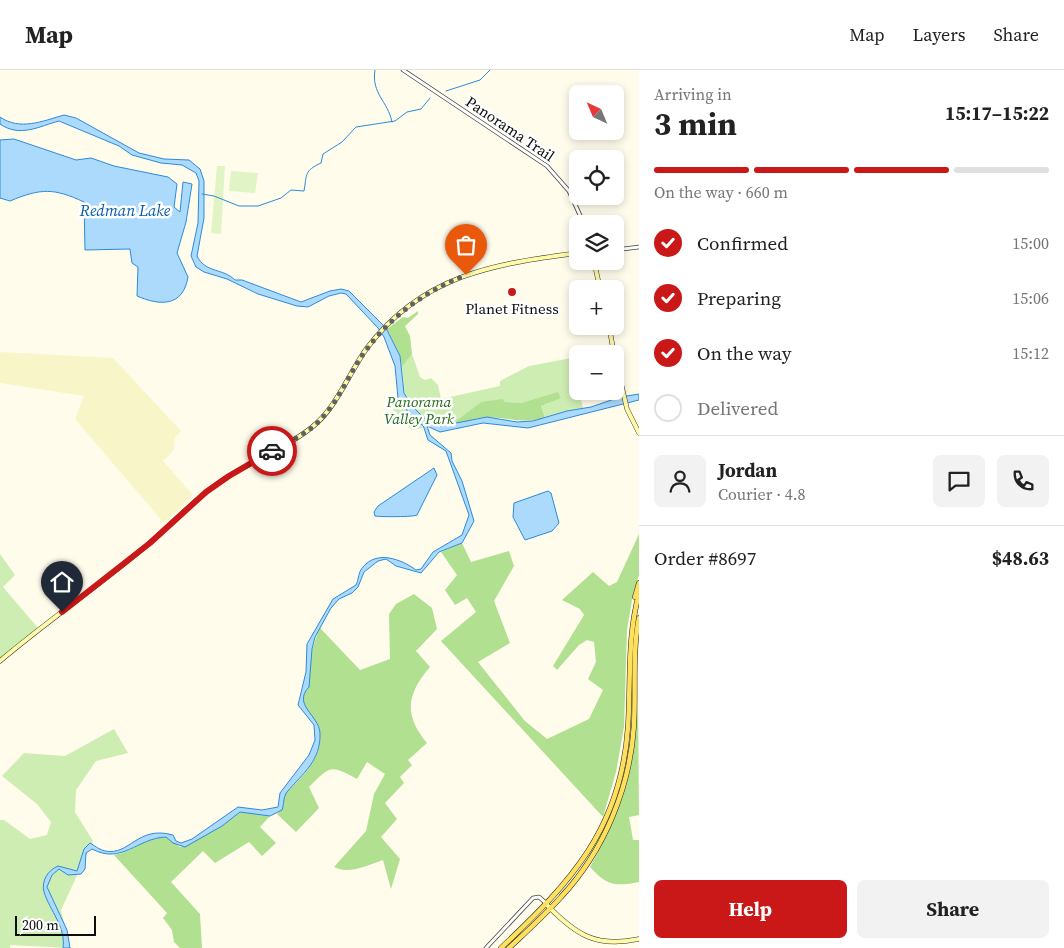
<!DOCTYPE html>
<html lang="en">
<head>
<meta charset="utf-8">
<style>
  :root { --surface:#fff; --page:#f2f2f2; --text:#222; --muted:#767676; --line:#e0e0e0; --accent:#ca1818 }
  body { margin:0; font-family:"Source Serif 4",serif; background:var(--page); color:var(--text); height:100vh; display:flex; flex-direction:column; font-size:19px; white-space:nowrap }
  * { box-sizing:border-box; margin:0 }
  p { font-size:16px; color:var(--muted) }
  .icon { flex:none; width:28px; height:28px; fill:none; stroke:currentColor; stroke-width:2; stroke-linecap:round; stroke-linejoin:round }
  .map { position:relative; flex:1; overflow:hidden }
  .details { display:flex; flex-direction:column; background:var(--surface); width:425px }
  .details>* { flex:none }
  .needle { width:32px; rotate:316deg }
  .controls { position:absolute; left:569px; top:15px; display:grid; gap:10px }
  .controls a { display:grid; place-items:center; width:55px; height:55px; border-radius:8px; background:var(--surface); box-shadow:0 2px 8px #0003; font-size:25px }
  .scale { position:absolute; left:15px; bottom:12px; width:81px; box-sizing:border-box; padding-left:5px; border:2px solid #0d0d0d; border-top:0; font-size:14px; line-height:18px; white-space:nowrap; color:#0d0d0d; -webkit-text-stroke:4px #fff; paint-order:stroke }
  .pin { position:absolute; display:grid; place-items:center; width:42px; height:42px; color:#fff; margin:-51px -21px; border-radius:50% 50% 50% 0; rotate:-45deg; box-shadow:0 0 5px #0007 }
  .pin .icon { rotate:45deg }
  .courier { position:absolute; display:grid; place-items:center; width:50px; height:50px; margin:-25px; border:4px solid #ca1818; border-radius:50%; background:#fff; color:#222; box-shadow:0 1px 6px #0007 }
  .head em { font-style:normal; font-weight:700 }
  .head div { display:flex; flex-direction:column-reverse }
  .head { display:flex; align-items:center; justify-content:space-between; height:85px; padding:0 15px }
  h1 { font-size:32px; font-weight:700; line-height:38px }
  .bar { display:grid; grid-template-columns:repeat(4,1fr); gap:8px 5px; align-content:center; height:60px; padding:0 15px }
  .bar i { height:6px; border-radius:4px; background:var(--line) }
  .bar .selected { background:var(--accent) }
  .bar p { grid-column:span 4 }
  .line { display:flex; align-items:center; gap:12px; padding:0 15px; border-top:1px solid var(--line) }
  .line div { flex:1 }
  .round { display:grid; place-items:center; flex:none; width:52px; height:52px; border-radius:8px; background:var(--page) }
  ol { padding:0 15px; list-style:none }
  li { display:flex; align-items:center; gap:15px; height:55px }
  li p { margin-inline-start:auto }
  li .icon { padding:5px; border-radius:50%; background:var(--accent); color:#fff; stroke-width:4 }
  li:last-child { color:var(--muted) }
  li i { width:28px; height:28px; border:2px solid var(--line); border-radius:50% }
  .cta { display:flex; gap:10px; margin-top:auto; padding:10px 15px }
  .cta a { flex:1; height:58px; border-radius:8px; background:var(--accent); color:#fff; font-size:20px; font-weight:700; line-height:58px; text-align:center }
  .cta a+a { background:var(--page); color:var(--text) }
  header { display:flex; align-items:center; gap:30px; box-sizing:border-box; height:70px; padding:0 25px; background:var(--surface); border-bottom:1px solid var(--line) }
  header strong { font-size:24px }
  nav { display:flex; gap:28px; margin-inline-start:auto; font-size:18px }
  main { display:flex; flex:1; min-height:0 }
  .map>svg:first-child { display:block }
  .farmland { fill:#f8f6c9 }
  .green { fill:#ceedb2 }
  .forest { fill:#b0e090 }
  .pitch { fill:#e1f4c5 }
  .water { fill:#abdafc; stroke:#2b8bda }
  .lines { fill:none; stroke-linecap:round; stroke-linejoin:round }
  .stream { stroke:#2b8bda; stroke-width:1 }
  .tertiary-casing { stroke:#404040; stroke-width:4.5 }
  .secondary-casing { stroke:#2f2f2f; stroke-width:5 }
  .primary-casing { stroke:#1e1e1e; stroke-width:5.5 }
  .tertiary { stroke:#fff; stroke-width:3 }
  .secondary { stroke:#fffaa7; stroke-width:4 }
  .primary { stroke:#ffe05c; stroke-width:4.5 }
  .done { stroke:#62615b; stroke-width:5; stroke-dasharray:0 9 }
  .route { stroke:#ca1818; stroke-width:6 }
  .poi-dot { fill:#ca1818; stroke:#fff; stroke-width:2 }
  .labels { text-anchor:middle; stroke-width:5; stroke-linejoin:round; paint-order:stroke }
  .street-label { font-size:15px; fill:#0d0d0d; stroke:#fff }
  .poi-label { font-size:15px; fill:#0d0d0d; stroke:#fff }
  .park-label { font-size:15px; font-style:italic; fill:#246a17; stroke:#fff }
  .water-label { font-size:16px; font-style:italic; fill:#0a5caa; stroke:#fff }
</style>
</head>
<body>
<header>
<strong>Map</strong>
<nav><a>Map</a><a>Layers</a><a>Share</a></nav>
</header>
<main>
<div class="map">
<svg width="639" height="878" viewBox="0 0 639 878">
  <rect width="100%" height="100%" fill="#fffcec"/>
  <polygon class="farmland" points="0,282 113,288 181,361 175,368 174,380 163,391 193,425 164,453 75,349 84,326 0,313"/>
  <g class="green">
    <polygon points="412,284 420,307 425,310 431,308 438,315 441,329 500,316 500,311 529,296 577,287 578,321 586,321 579,323 583,338 567,341 545,348 541,336 560,328 558,323 521,333 481,332 453,353 412,360 393,340 399,327 405,326 402,297"/>
    <polygon points="0,484 15,505 3,517 38,558 0,588"/>
    <polygon points="114,659 128,683 96,691 76,720 75,742 93,771 61,840 70,878 10,875 10,878 0,878 0,750 4,750 30,769 47,765 51,752 37,734 2,706 24,683 65,686"/>
  </g>
  <g class="forest">
    <polygon points="418,241 418,244 405,256 410,266 412,284 402,297 400,286 387,259 403,247 408,248"/>
    <path d="M 558,322 L 561,328 L 541,336 L 545,348 C 518,355 506,345 482,348 C 468,349 454,359 439,355 L 453,353 L 481,332 L 503,329 L 504,332 L 521,333 Z"/>
    <polygon points="639,464 639,505 633,524 627,560 624,657 616,702 603,747 441,571 476,542 467,528 455,535 445,520 457,505 441,482 462,473 471,492 509,481 514,496 494,531 510,573 478,592 525,651 547,669 589,649 603,620 588,609 596,592 594,572 587,570 579,575 557,600 553,596 584,545 580,539 562,530 593,502 609,516 617,512"/>
    <path d="M 414,524 L 432,538 L 437,559 L 416,581 L 430,597 C 407,624 403,644 427,673 L 408,690 L 412,695 L 400,707 L 404,713 L 385,733 L 397,749 L 381,767 L 400,789 L 391,819 L 383,790 C 369,795 348,805 334,797 L 366,761 L 374,724 L 385,704 L 367,692 L 357,709 C 330,694 330,696 309,717 L 319,738 L 296,762 L 277,744 C 286,738 281,728 288,721 C 305,704 329,681 316,655 C 313,649 303,637 303,633 C 301,622 314,568 320,558 L 360,600 L 390,589 L 389,544 L 396,534 Z"/>
    <path d="M 638,637 L 639,745 L 629,747 L 633,770 L 639,770 L 639,812 C 615,817 606,815 590,797 C 621,741 634,702 638,637 Z"/>
    <path d="M 249,741 L 270,746 L 260,757 L 276,773 L 262,786 L 249,772 L 215,793 L 203,781 L 171,812 L 200,844 L 202,878 L 180,878 L 174,872 L 172,860 L 163,848 L 167,843 L 114,785 C 133,782 143,768 167,767 L 180,777 L 222,756 L 240,742 Z"/>
  </g>
  <g class="pitch">
    <polygon points="217,96 225,96 221,164 211,163"/>
    <polygon points="231,101 258,103 255,123 229,121"/>
  </g>
  <g class="water">
    <path d="M 64,45 L 76,48 L 139,83 L 164,89 L 189,90 L 200,99 L 204,111 L 204,148 L 197,186 C 205,203 223,198 235,210 L 242,210 L 301,232 L 330,221 L 341,219 L 349,221 L 386,258 L 400,286 L 404,323 L 411,335 L 424,348 L 441,356 L 487,347 L 517,352 L 533,351 L 567,341 L 591,337 L 620,327 L 639,324 L 639,330 L 528,358 L 483,353 L 440,362 L 427,356 L 430,365 L 451,383 L 452,391 L 462,411 L 474,451 L 462,473 L 439,482 L 421,503 L 396,496 L 386,489 L 378,491 L 364,502 L 358,517 L 352,523 L 339,529 L 331,538 L 315,567 L 312,579 L 309,617 C 292,635 319,645 320,663 C 321,691 303,703 287,722 C 283,727 284,735 282,740 L 270,746 L 240,742 L 222,756 L 185,777 L 173,773 L 166,767 C 137,768 122,795 92,779 L 86,783 L 85,799 L 81,804 L 68,805 L 59,799 L 52,805 L 47,817 L 67,860 L 70,878 L 63,878 C 66,857 50,841 44,822 C 41,811 48,800 58,796 L 77,801 L 84,779 L 90,773 C 95,776 100,780 105,781 C 130,786 137,755 173,765 L 176,771 L 181,773 L 192,769 L 238,737 L 262,740 L 278,737 L 280,723 L 309,685 L 315,670 L 314,655 L 298,635 L 306,602 L 307,574 L 333,529 L 356,515 C 359,509 358,502 363,497 C 377,480 401,489 416,500 L 421,499 L 433,482 L 462,465 L 469,445 L 446,381 L 428,370 L 423,355 L 416,353 L 398,328 L 395,296 L 384,267 L 378,258 L 346,224 L 341,223 L 329,226 L 308,237 L 297,236 L 258,224 L 227,209 L 204,202 L 196,197 L 191,186 L 198,153 L 199,111 L 196,103 L 182,95 L 161,93 L 132,85 L 119,76 L 59,51 C 40,56 20,68 0,54 L 0,47 C 20,61 43,51 64,45 Z"/>
    <path d="M 14,69 L 76,90 L 91,88 L 114,96 L 168,107 L 177,114 L 174,137 L 180,142 L 183,112 L 192,114 L 186,152 L 177,183 L 188,207 C 183,237 160,236 137,226 L 138,197 L 132,193 L 130,179 L 85,180 L 84,132 C 54,118 41,118 10,131 L 0,128 L 0,70 Z"/>
    <path d="M 434,398 L 437,405 L 417,445 C 415,447 379,447 375,446 L 374,442 L 378,436 Z"/>
    <polygon points="548,421 551,423 559,453 552,461 525,470 513,447 514,433"/>
  </g>
  <g class="lines">
    <g class="stream">
      <path d="M 375,0 C 371,24 388,31 392,52"/>
      <polyline points="446,21 480,10 490,0"/>
      <path d="M 202,124 L 214,126 L 239,136 L 258,136 L 281,128 L 291,120 L 304,121 C 307,104 304,101 321,93 L 323,84 L 342,72 L 356,57 L 395,51 L 407,42 L 421,39 L 430,28"/>
    </g>
    <g class="tertiary-casing">
      <g id="tertiary">
        <polyline points="403,0 547,96 569,121 584,154"/>
        <polyline points="615,180 639,177"/>
        <polyline points="486,878 533,828 539,827 547,834"/>
      </g>
    </g>
    <g class="secondary-casing">
      <g id="secondary">
        <polyline points="594,191 600,219"/>
        <polyline points="609,256 614,284"/>
        <polyline points="615,287 627,339 639,363"/>
        <path d="M 0,591 C 45,553 94,519 140,481 C 166,460 189,434 217,414 C 246,393 282,381 311,358 C 337,338 348,304 367,278 C 422,205 493,194 578,183"/>
        <path d="M 547,835 C 576,865 596,878 639,869"/>
      </g>
    </g>
    <g class="primary-casing">
      <g id="primary">
        <polyline points="635,527 639,513"/>
        <path d="M 501,878 C 571,812 621,759 628,657 C 631,612 627,567 639,524"/>
        <path d="M 509,878 C 527,861 545,845 561,827 C 604,781 630,718 634,655 C 636,619 632,583 639,548"/>
      </g>
    </g>
    <use href="#tertiary" class="tertiary"/>
    <use href="#secondary" class="secondary"/>
    <use href="#primary" class="primary"/>
  </g>
  <g class="lines">
    <path class="done" d="M 272,381 C 289,372 307,364 320,350 C 335,335 345,314 356,295 C 382,253 420,223 466,205"/>
    <polyline class="route" points="62,542 150,473 206,422 229,406 272,381"/>
  </g>
  <circle class="poi-dot" cx="512" cy="222" r="5"/>
  <g class="labels">
    <g class="street-label">
      <text transform="translate(510 59) rotate(34)" y="5">Panorama Trail</text>
    </g>
    <g class="poi-label">
      <text x="512" y="244">Planet Fitness</text>
    </g>
    <g class="park-label">
      <text x="419" y="337">Panorama<tspan x="419" dy="17">Valley Park</tspan></text>
    </g>
    <g class="water-label">
      <text x="125" y="146">Redman Lake</text>
    </g>
  </g>
</svg>
<div class="controls">
<a><svg class="needle" viewBox="-14 -14 28 28"><path d="M0-13l5 13h-10z" fill="#e53935"/><path d="M0 13l5-13h-10z" fill="#767676"/></svg></a>
<a><svg class="icon" aria-label="locate" viewBox="0 0 24 24"><circle cx="12" cy="12" r="6"/><path d="M12 2v4M12 18v4M2 12h4M18 12h4"/></svg></a>
<a><svg class="icon" aria-label="layers" viewBox="0 0 24 24"><path d="M12 4l9 5-9 5-9-5zM3 14l9 5 9-5"/></svg></a>
<a>+</a>
<a>−</a>
</div>
<div class="scale">200 m</div>
<div class="pin" style="left:466px;top:205px;background:#ea580c"><svg class="icon" aria-label="bag" viewBox="0 0 24 24"><path d="M5 8h14l-1 12H6zM9 8a3 3 0 0 1 6 0"/></svg></div>
<div class="pin" style="left:62px;top:542px;background:#1f2937"><svg class="icon" aria-label="home" viewBox="0 0 24 24"><path d="M3 11l9-7 9 7M6 9v11h12V9"/></svg></div>
<div class="courier" style="left:272px;top:381px"><svg class="icon" aria-label="car" viewBox="0 0 24 24"><path d="M5 17H2v-5l4-1 3-4h7l3 4 3 1v5h-3M9 17h6M6 11h13"/><circle cx="7" cy="17" r="2"/><circle cx="17" cy="17" r="2"/></svg></div>
</div>
<section class="details">
<div class="head"><div><h1>3 min</h1><p>Arriving in</p></div><em>15:17–15:22</em></div>
<div class="bar"><i class="selected"></i><i class="selected"></i><i class="selected"></i><i></i><p>On the way · 660 m</p></div>
<ol>
<li><svg class="icon" aria-label="check" viewBox="0 0 24 24"><path d="M5 12l5 5 9-10"/></svg>Confirmed<p>15:00</p></li>
<li><svg class="icon" aria-label="check" viewBox="0 0 24 24"><path d="M5 12l5 5 9-10"/></svg>Preparing<p>15:06</p></li>
<li><svg class="icon" aria-label="check" viewBox="0 0 24 24"><path d="M5 12l5 5 9-10"/></svg>On the way<p>15:12</p></li>
<li><i></i>Delivered</li>
</ol>
<div class="line" style="height:90px"><a class="round"><svg class="icon" aria-label="person" viewBox="0 0 24 24"><circle cx="12" cy="8" r="4"/><path d="M4 21q1-7 8-7t8 7"/></svg></a><div><b>Jordan</b><p>Courier · 4.8</p></div><a class="round"><svg class="icon" aria-label="chat" viewBox="0 0 24 24"><path d="M4 5h16v11H9l-5 4z"/></svg></a><a class="round"><svg class="icon" aria-label="phone" viewBox="0 0 24 24"><path d="M5 4h4l2 5-3 2q2 4 5 5l2-3 5 2v4C11 20 4 13 5 4z"/></svg></a></div>
<div class="line" style="height:65px"><div>Order #8697</div><b>$48.63</b></div>
<div class="cta"><a>Help</a><a>Share</a></div>
</section>
</main>
</body>
</html>
